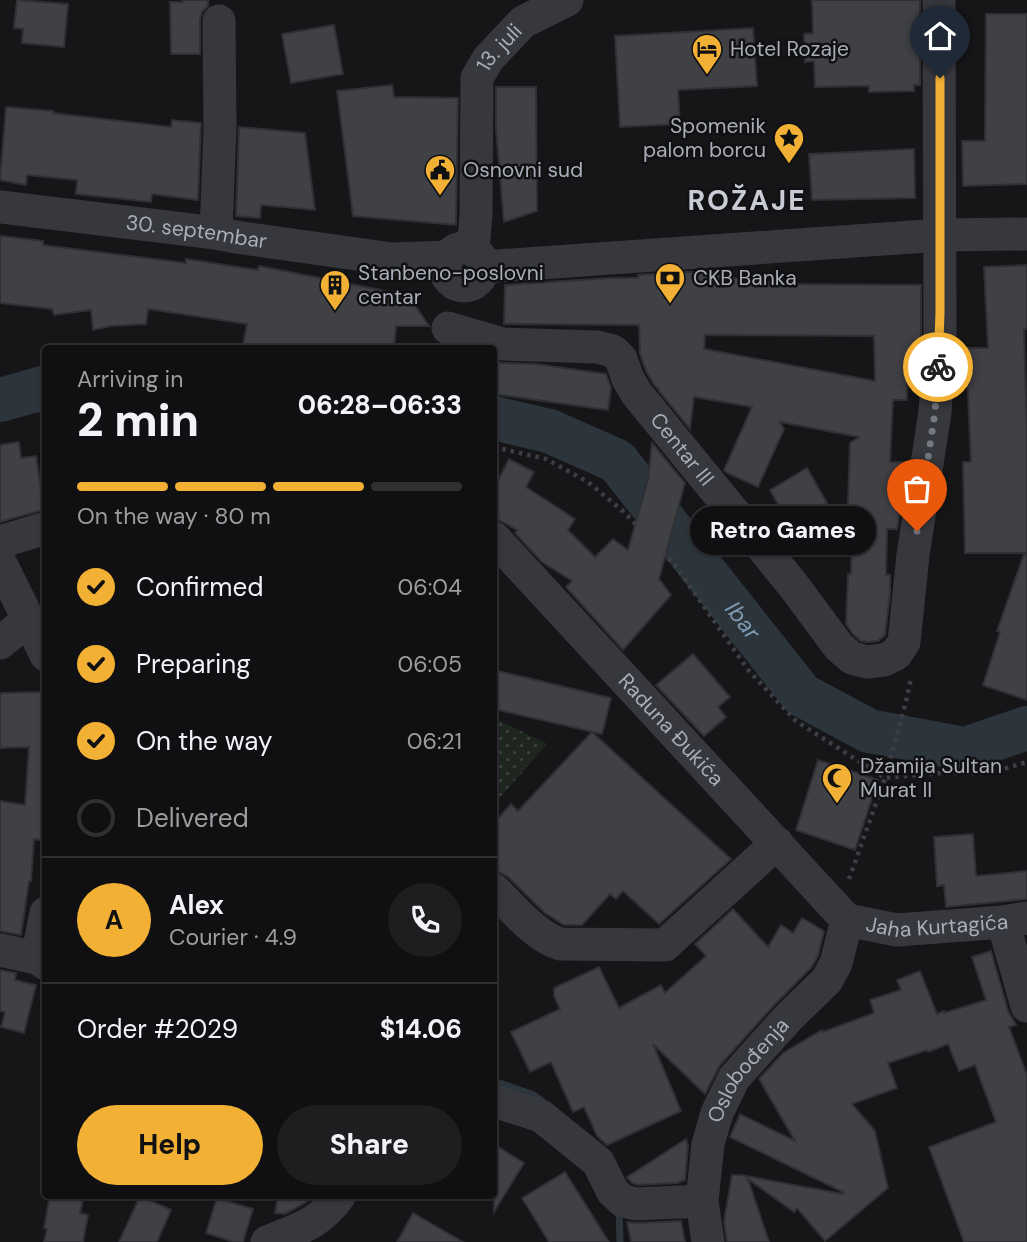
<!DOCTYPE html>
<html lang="en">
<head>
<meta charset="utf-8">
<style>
  :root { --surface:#101012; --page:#1e1e20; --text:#f1f3f6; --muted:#9c9d9f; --line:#303032; --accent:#f2b134 }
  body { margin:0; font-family:"DM Sans",sans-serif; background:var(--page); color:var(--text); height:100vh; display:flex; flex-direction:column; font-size:26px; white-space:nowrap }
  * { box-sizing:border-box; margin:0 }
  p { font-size:23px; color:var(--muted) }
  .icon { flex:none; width:38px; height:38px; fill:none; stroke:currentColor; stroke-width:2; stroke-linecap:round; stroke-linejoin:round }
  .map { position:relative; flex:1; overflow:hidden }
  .panel { position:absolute; left:42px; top:345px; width:455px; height:854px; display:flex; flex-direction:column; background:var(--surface); border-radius:7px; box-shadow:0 2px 5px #0004,0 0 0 2px var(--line) }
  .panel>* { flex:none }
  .pin { position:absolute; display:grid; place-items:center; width:60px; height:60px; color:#fff; margin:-72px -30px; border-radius:50% 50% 50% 0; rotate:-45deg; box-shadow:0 0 7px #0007 }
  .pin .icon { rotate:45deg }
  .courier { position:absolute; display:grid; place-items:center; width:70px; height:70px; margin:-35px; border:5px solid #f2b134; border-radius:50%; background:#fff; color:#222; box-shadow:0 2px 9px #0007 }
  .bubble { position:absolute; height:49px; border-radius:24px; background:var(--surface); box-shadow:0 2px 5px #0004,0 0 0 2px var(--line); font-size:23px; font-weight:800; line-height:49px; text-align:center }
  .head em { font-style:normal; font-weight:800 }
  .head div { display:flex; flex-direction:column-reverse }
  .head { display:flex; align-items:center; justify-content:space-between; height:119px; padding:0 35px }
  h1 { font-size:46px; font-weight:800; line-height:52px }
  .bar { display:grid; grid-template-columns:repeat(4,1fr); gap:10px 7px; align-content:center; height:84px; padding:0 35px }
  .bar i { height:9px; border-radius:5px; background:var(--line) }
  .bar .selected { background:var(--accent) }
  .bar p { grid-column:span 4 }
  .line { display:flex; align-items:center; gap:18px; padding:0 35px; border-top:2px solid var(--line) }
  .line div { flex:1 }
  .round { display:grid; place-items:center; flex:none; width:74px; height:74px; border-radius:37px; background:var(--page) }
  ol { padding:0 35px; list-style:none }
  li { display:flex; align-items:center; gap:21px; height:77px }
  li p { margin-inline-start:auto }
  li .icon { padding:7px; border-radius:50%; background:var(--accent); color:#111; stroke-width:4 }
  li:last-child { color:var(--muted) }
  li i { width:38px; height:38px; border:4px solid var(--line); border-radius:50% }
  .primary-button { display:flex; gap:14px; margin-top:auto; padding:14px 35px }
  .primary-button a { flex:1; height:80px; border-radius:42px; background:var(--accent); color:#111; font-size:28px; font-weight:800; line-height:80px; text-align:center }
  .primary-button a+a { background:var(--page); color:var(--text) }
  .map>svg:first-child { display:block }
  .grass { fill:url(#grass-dots) }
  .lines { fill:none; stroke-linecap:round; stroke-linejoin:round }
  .stream { stroke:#2c353c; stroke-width:7 }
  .river { stroke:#2c353c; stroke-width:44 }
  .building { fill:#404145; stroke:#303034; stroke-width:2; fill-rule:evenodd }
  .path { stroke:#3d3f44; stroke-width:4.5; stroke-dasharray:3.5 5; stroke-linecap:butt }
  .minor { stroke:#37383d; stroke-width:33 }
  .done { stroke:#757880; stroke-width:7; stroke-dasharray:0 12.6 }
  .route { stroke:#f2b134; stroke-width:9 }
  .labels { text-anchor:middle; stroke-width:5; stroke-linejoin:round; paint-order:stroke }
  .street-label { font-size:21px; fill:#a8adb8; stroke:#111113 }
  .poi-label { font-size:21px; fill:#a8adb8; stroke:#111113; text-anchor:start }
  .water-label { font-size:23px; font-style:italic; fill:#7f9bb3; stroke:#111113 }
  .district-label { font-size:28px; font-weight:bold; letter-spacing:2px; fill:#c9ccd4; stroke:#111113 }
</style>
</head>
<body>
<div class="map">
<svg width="1027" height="1242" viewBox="0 0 1027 1242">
  <defs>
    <pattern id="grass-dots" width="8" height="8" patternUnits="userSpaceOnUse" patternTransform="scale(1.75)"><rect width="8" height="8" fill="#1e261f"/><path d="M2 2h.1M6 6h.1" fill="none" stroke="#3c433d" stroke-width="1.8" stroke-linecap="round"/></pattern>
  </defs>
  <rect width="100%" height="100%" fill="#161618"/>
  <polygon class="grass" points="494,718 547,744 494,804"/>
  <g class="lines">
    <g class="stream">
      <polyline points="16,395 46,413"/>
      <polyline points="494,1081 534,1095 542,1101"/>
      <polyline points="619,1208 620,1242"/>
    </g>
    <g class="river">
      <polyline points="0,400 46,387"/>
      <path id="s1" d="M 494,418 L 549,431 L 617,461 L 802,695 L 869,731 L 965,749 L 1027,728"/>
    </g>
  </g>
  <g class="building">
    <polygon points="17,0 68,4 64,47 22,43 23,29 14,28"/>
    <polygon points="183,0 208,0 208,6 202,12 200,20 200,54 171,54 170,2 183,2"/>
    <polygon points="812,0 920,0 920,85 914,85 914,91 869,92 869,86 815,87 814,61 805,62 804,34 813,33"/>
    <polygon points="986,14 1027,14 1027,184 963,186 962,141 985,141"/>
    <polygon points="334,25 343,74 291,83 282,34"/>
    <polygon points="753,28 757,86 678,90 680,124 620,127 615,36"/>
    <polygon points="392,85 394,97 458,98 456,225 353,216 337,91"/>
    <polygon points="496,87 536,87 537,211 504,222 496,130"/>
    <polygon points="6,107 53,111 53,113 171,127 172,120 201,123 198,200 152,194 151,202 76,194 77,180 27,175 26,185 0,180"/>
    <polygon points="239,127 305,133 315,210 261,205 260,218 236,216"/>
    <polygon points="914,149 915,198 812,200 809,154"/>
    <polygon points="0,236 43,241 43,245 186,263 186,259 258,270 259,266 396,293 414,304 429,326 396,326 394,348 259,348 243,345 247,324 148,309 146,324 111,326 93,330 91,310 54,315 52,309 0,303"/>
    <polygon points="1027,265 1027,329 1024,329 1027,435 1027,553 965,553 963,462 971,462 966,348 988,348 984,267"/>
    <path d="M 723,271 L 722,277 L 771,281 L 771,284 L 921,285 L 921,338 L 920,350 L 916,350 L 917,381 L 907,381 L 907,400 L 893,400 L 890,462 L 905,462 L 905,482 L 902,482 L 901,503 L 897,529 L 887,529 L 886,575 L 890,575 L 890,594 L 885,635 L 878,641 L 868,642 L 861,641 L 853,634 L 846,624 L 848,574 L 851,574 L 852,528 L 847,527 L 850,443 L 859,437 L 780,422 L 784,429 L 758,487 L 727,473 L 724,470 L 752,407 L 694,397 L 690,429 L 659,391 L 659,389 L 657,388 L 653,383 L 646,371 L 640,354 L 639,325 L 504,324 L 505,285 L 609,278 L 638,278 L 638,275 L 688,272 ZM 705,335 L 874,336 L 875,381 L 704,349 Z"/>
    <polygon points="494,361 502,363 536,364 606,374 611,388 608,410 494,394"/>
    <polygon points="19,442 21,458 36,456 42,496 46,495 46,509 0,522 0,445"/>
    <polygon points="652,443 685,483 659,579 671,595 623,650 566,587 572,581 542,562 515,533 517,530 494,517 494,488 509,459 534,472 526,487 575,519 568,530 595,557 613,539 628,550 648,479"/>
    <polygon points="807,468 827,503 790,525 770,490"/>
    <polygon points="1024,554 1027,555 1027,700 983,685 1000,632 997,631"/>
    <polygon points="693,654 730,697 718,707 726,717 704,736 656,685"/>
    <polygon points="494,670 611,698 602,734 494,709"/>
    <polygon points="46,692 46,841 34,839 31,881 29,881 21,935 0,931 0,801 25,805 29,747 0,748 0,693"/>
    <polygon points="592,732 731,859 659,924 623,891 616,899 610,894 582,925 564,925 545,913 507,876 499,872 494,871 494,823 511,804 518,811"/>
    <polygon points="818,760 878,780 855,850 796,830"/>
    <polygon points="973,834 976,876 1027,871 1027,899 946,907 944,885 937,886 934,837"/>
    <polygon points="733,909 768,947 781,925 793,933 802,918 824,931 818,956 811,968 775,1004 720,1065 705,1094 653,1044 681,1111 607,1145 597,1136 584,1107 573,1112 551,1062 530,1072 511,1032 560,1009 554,996 554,988 599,967 619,1008 661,985 665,993 706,956 695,944"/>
    <polygon points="991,951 1008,1011 1016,1025 1009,1027 1027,1075 1027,1242 964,1242 929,1147 996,1122 975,1065 959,1071 948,1044 928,1052 927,1050 888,1063 897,1088 852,1104 875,1131 888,1188 825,1241 797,1208 794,1212 748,1179 769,1242 727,1242 724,1221 732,1175 741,1175 843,1194 843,1192 730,1137 740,1114 795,1141 759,1079 783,1053 822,1030 823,1032 874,1013 870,1000 901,990 897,980 920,971 937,1014 944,1011 944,1013 986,1000 972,957"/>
    <polygon points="0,970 16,973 15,980 36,985 24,1033 1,1027 5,1012 0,1011"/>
    <polygon points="686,1139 688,1146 685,1180 677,1183 638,1185 632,1183 629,1180 627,1177"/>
    <polygon points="494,1144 524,1163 494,1212"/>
    <polygon points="565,1172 609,1242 549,1242 522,1198"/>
    <polygon points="50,1195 84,1195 80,1213 88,1215 83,1242 44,1242 47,1229 44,1228"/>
    <polygon points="278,1195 315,1195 305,1203 285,1214 275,1213"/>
    <polygon points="140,1196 171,1210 157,1242 119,1242"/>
    <polygon points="217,1198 253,1209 243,1242 234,1242 206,1233"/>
    <polygon points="413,1213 463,1242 397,1242"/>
    <polygon points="681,1221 685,1242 631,1242 627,1222 637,1223"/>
  </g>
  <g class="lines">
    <g class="path">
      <polyline points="494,447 546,459 588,482 624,512 675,565 749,671 796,721 885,778 941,773 990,773 1027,762"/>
      <polyline points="849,879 885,778 906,702 911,678"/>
    </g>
    <g class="minor">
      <path id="s2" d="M 0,207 L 216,233 L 236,237 L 392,259 L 448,257"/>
      <polyline points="216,233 220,128 219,21"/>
      <circle cx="464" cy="267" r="19"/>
      <path id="s3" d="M 473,250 L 476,215 L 477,78 L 488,59 L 523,22 L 567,0"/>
      <polyline points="483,267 941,235 1027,234"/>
      <path id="s4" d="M 448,328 L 503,344 L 597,347 L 613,351 L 621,359 L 628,379 L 637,394 L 793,585 L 839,647 L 852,658 L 867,662 L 884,660 L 896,654 L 904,642 L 913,555 L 935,412 L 940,339 L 939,0"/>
      <path id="s5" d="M 494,538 L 847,920"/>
      <polyline points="0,542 46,528"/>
      <polyline points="0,562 46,655"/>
      <polyline points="0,643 28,620"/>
      <path d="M 494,890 C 514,909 534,935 560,944 L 665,945 L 777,843"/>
      <path id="s6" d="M 847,920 L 897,930 L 1003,922 L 1027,918"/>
      <polyline points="1003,922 1027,1006"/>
      <polyline points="0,950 37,958 46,964"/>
      <polyline points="37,958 46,913"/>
      <polyline points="494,1101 541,1116 598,1162 613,1192 623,1201 636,1204 702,1201"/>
      <path d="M 267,1242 C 298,1229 320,1224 340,1195"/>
      <path id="s7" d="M 708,1242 L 702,1201 L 708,1144 L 717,1113 L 734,1078 L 789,1017 L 827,980 L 836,963 L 847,920"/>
    </g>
  </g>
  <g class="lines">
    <polyline class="done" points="917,531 935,412 938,367"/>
    <polyline class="route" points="938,367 940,313 940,78"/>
  </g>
  <defs>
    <g id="hotel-pin" transform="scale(1.575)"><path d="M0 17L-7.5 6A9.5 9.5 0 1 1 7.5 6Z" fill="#f2b134" stroke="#111113"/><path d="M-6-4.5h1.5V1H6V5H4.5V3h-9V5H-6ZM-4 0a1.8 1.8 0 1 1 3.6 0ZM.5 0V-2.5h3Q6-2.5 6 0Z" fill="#111"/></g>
    <g id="sight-pin" transform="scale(1.575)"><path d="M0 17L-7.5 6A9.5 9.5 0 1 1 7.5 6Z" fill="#f2b134" stroke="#111113"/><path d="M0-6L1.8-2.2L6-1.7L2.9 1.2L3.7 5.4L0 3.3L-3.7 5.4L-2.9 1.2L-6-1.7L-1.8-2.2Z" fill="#111"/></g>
    <g id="civic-pin" transform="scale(1.575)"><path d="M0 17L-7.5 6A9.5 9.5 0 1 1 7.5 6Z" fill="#f2b134" stroke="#111113"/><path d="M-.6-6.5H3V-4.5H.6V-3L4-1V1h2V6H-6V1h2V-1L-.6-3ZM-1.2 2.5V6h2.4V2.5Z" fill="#111"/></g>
    <g id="bank-pin" transform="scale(1.575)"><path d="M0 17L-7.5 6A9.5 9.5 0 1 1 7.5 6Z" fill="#f2b134" stroke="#111113"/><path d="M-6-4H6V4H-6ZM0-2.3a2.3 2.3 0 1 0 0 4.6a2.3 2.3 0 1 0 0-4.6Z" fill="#111"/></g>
    <g id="building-pin" transform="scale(1.575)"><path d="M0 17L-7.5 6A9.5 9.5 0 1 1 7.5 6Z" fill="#f2b134" stroke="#111113"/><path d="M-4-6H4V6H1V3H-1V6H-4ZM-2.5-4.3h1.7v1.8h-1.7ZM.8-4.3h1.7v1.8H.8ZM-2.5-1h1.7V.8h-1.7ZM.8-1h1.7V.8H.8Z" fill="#111"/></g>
    <g id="mosque-pin" transform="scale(1.575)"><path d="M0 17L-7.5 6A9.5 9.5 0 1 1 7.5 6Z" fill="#f2b134" stroke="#111113"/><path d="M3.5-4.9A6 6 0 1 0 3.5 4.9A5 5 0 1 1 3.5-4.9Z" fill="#111"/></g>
  </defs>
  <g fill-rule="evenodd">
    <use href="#hotel-pin" x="707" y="49"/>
    <use href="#sight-pin" x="789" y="138"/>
    <use href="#civic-pin" x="440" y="170"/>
    <use href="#bank-pin" x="670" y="278"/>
    <use href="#building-pin" x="335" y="285"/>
    <use href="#mosque-pin" x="837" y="778"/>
  </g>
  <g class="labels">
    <g class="street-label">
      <text dy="7" stroke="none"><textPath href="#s3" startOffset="210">13. juli</textPath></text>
      <text dy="7" stroke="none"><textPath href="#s2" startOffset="198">30. septembar</textPath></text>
      <text dy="7" stroke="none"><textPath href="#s4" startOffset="289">Centar III</textPath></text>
      <text dy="7" stroke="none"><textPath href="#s5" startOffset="261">Raduna Ðukića</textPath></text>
      <text dy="7" stroke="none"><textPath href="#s6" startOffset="91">Jaha Kurtagića</textPath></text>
      <text dy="7" stroke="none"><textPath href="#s7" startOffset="184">Oslobođenja</textPath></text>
    </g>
    <g class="poi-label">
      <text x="730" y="56">Hotel Rozaje</text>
      <text x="766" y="133" text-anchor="end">Spomenik<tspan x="766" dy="24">palom borcu</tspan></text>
      <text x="463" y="177">Osnovni sud</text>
      <text x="358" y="280">Stanbeno-poslovni<tspan x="358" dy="24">centar</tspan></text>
      <text x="693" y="285">CKB Banka</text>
      <text x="860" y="773">Džamija Sultan<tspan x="860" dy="24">Murat II</tspan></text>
    </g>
    <g class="water-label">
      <text dy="8" stroke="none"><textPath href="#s1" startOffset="334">Ibar</textPath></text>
    </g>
    <g class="district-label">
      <text x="747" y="210">ROŽAJE</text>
    </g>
  </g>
</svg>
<div class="pin" style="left:917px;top:531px;background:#ea580c"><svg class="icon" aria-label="bag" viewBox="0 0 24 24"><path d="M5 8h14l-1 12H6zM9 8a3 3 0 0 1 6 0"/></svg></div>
<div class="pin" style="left:940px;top:78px;background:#1f2937"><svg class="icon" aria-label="home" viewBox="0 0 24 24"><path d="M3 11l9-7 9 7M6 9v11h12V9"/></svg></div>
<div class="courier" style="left:938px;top:367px"><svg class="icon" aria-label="bike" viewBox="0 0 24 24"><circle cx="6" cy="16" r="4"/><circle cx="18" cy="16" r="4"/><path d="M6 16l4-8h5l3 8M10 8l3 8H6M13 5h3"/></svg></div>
<div class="bubble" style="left:690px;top:506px;width:186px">Retro Games</div>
<section class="panel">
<div class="head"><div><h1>2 min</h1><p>Arriving in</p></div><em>06:28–06:33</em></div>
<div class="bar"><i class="selected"></i><i class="selected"></i><i class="selected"></i><i></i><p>On the way · 80 m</p></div>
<ol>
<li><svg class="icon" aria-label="check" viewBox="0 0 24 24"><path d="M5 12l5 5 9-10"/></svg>Confirmed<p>06:04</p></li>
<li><svg class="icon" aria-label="check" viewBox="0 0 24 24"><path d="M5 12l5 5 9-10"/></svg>Preparing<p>06:05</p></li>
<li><svg class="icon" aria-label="check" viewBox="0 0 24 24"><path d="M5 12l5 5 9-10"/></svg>On the way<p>06:21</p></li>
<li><i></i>Delivered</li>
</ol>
<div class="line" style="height:126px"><b class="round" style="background:var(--accent);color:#111">A</b><div><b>Alex</b><p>Courier · 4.9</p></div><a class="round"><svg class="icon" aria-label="phone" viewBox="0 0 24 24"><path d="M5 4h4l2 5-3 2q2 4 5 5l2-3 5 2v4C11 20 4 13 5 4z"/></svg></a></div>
<div class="line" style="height:91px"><div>Order #2029</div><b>$14.06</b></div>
<div class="primary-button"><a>Help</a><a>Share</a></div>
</section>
</div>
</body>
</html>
